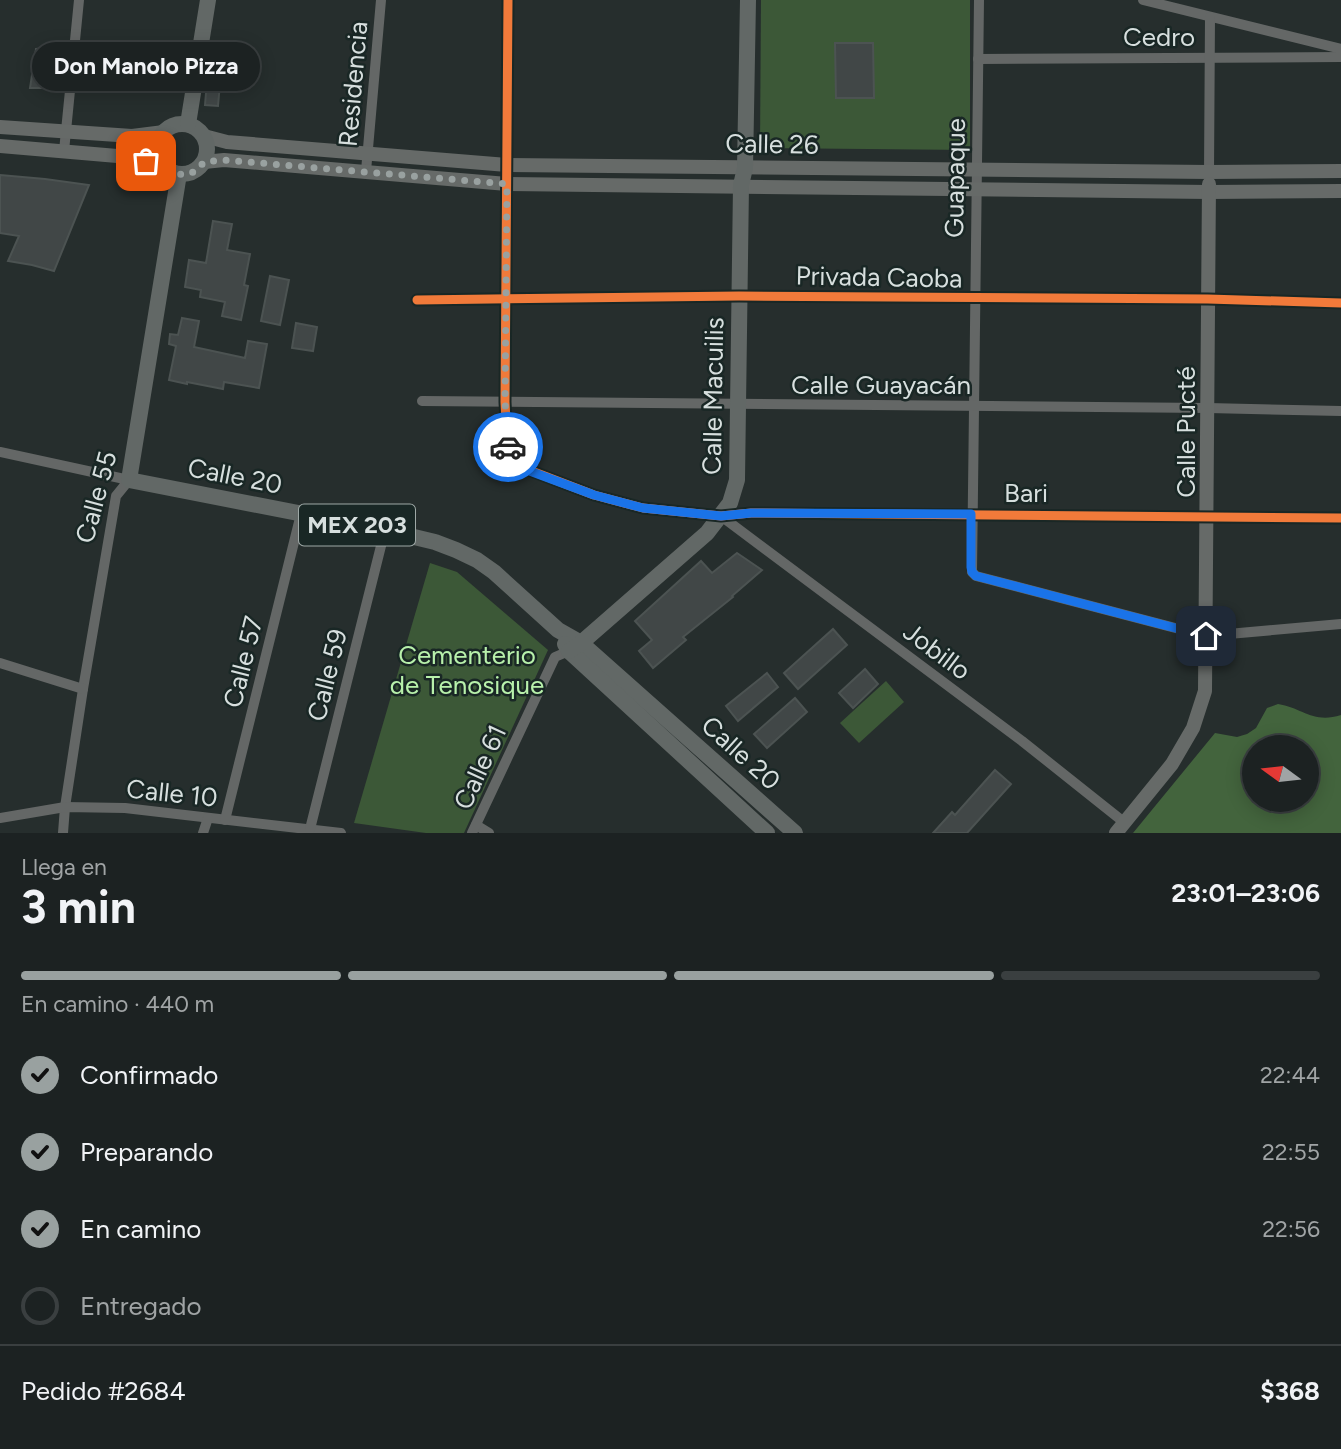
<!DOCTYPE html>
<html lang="es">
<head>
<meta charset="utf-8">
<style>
  :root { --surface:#1c2222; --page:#252a2a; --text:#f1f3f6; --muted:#a0a4a5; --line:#3a3f40; --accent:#99a1a0 }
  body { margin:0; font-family:Figtree,sans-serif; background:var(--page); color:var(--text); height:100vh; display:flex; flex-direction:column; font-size:26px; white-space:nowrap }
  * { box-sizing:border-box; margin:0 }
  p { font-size:23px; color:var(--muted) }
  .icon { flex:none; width:38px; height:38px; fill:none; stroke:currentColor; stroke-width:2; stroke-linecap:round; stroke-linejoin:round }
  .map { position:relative; height:833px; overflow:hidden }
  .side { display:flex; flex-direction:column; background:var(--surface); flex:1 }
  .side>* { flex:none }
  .needle { width:46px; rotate:285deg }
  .fabs { position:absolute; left:1242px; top:735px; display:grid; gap:14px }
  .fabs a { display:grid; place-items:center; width:77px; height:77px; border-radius:50%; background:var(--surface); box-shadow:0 4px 18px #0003,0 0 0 2px var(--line); font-size:35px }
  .pin { position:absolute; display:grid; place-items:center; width:60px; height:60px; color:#fff; margin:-30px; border-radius:14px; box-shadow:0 4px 10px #0006 }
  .courier { position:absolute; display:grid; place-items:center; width:70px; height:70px; margin:-35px; border:5px solid #1a73e8; border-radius:50%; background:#fff; color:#222; box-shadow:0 2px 9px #0007 }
  .bubble { position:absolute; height:49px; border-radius:24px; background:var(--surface); box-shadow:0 4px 18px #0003,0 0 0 2px var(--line); font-size:23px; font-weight:700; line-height:49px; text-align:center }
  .headline em { font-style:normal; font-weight:700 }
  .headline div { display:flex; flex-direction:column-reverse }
  .headline { display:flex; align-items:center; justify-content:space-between; height:119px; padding:0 21px }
  h1 { font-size:46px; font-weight:700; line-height:52px }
  .bar { display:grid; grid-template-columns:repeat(4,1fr); gap:10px 7px; align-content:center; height:84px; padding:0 21px }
  .bar i { height:9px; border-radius:5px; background:var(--line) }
  .bar .on { background:var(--accent) }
  .bar p { grid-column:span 4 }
  .line { display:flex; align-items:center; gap:18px; padding:0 21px; border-top:2px solid var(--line) }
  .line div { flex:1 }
  ol { padding:0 21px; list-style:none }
  li { display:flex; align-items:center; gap:21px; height:77px }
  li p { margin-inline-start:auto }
  li .icon { padding:7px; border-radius:50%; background:var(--accent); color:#111; stroke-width:4 }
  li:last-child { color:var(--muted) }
  li i { width:38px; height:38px; border:4px solid var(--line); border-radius:50% }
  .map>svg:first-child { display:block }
  .green { fill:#3c5837 }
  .forest { fill:#43643d; fill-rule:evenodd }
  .building { fill:#414747; stroke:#4c5352; stroke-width:2 }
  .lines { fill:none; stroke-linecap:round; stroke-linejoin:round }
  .street { stroke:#646766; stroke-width:10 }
  .secondary { stroke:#666a68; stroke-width:14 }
  .primary { stroke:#626866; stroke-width:16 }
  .cycleway-casing { stroke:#192725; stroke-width:13 }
  .cycleway { stroke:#f17a3a; stroke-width:9 }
  .done { stroke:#99a1a0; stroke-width:7; stroke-dasharray:0 12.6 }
  .route { stroke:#1a73e8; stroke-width:9 }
  .labels { text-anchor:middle; stroke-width:5; stroke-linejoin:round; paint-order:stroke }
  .shield { fill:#192725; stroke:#9ea8a6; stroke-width:2 }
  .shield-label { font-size:24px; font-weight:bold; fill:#d7dfde }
  .street-label { font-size:26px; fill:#d7dfde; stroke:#192725 }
  .park-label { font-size:26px; fill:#b8f1ab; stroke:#192725 }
</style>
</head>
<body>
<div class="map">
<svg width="1341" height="833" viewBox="0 0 1341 833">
  <rect width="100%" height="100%" fill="#262e2d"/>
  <g class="green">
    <polygon points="761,0 970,0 970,150 760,148"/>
    <polygon points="430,563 457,572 548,650 464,833 426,833 354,823"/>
    <polygon points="886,681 904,702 859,743 840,723"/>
  </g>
  <path class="forest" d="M 1278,704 C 1303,708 1313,724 1341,715 L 1341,833 L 1133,833 L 1215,733 L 1237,737 L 1247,734 L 1256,728 L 1267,708 ZM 1255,747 L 1307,747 L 1307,800 L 1255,800 Z"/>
  <g class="building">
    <polygon points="835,43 873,43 874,98 836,98"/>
    <polygon points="49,48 63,51 61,91 44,88 30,88 36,49"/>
    <polygon points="207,81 220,83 218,106 205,105"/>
    <polygon points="130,167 140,174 138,188 127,185"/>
    <polygon points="0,175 45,179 89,185 54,271 32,265 8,261 19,236 0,233"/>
    <polygon points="213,221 232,224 227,250 250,254 244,285 248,286 241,320 222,316 225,302 200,297 201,290 185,287 189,260 206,263"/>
    <polygon points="270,276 289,280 280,325 261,321"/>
    <polygon points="182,318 199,321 194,347 245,358 248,341 267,344 259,388 224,382 223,389 187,382 187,384 169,380 176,346 169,344 170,334 178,335"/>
    <polygon points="296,323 317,327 313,351 292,348"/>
    <polygon points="737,553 762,570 732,596 733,597 683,637 686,640 653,668 639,651 652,640 635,621 701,561 712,573"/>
    <polygon points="833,629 847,645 798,689 784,673"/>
    <polygon points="865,669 878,684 853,708 839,693"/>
    <polygon points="767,673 778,687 738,721 726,706"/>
    <polygon points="795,698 807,712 767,748 754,734"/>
    <polygon points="995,770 1011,784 967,833 933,833 952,812 955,815"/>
  </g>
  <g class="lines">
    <g class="street">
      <polyline points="508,0 505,402 508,462 594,495 643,508 721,516 751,513 1341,518"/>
      <polyline points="979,0 972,572 976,576 1206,636 1341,624"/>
      <polyline points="1143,0 1341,49"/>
      <polyline points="978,59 1341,57"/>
      <polyline points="64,151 79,0"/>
      <polyline points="366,171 381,0"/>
      <polyline points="1209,172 1210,17"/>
      <polyline points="417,300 739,296 1208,299 1341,303"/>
      <polyline points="422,401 1208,408 1341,411"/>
      <polyline points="0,452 129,480 116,496 83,689 65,807 63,833"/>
      <polyline points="721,516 1022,741 1125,823"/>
      <polyline points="0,663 83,689"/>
      <polyline points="0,818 65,807 125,808 341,833"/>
      <polyline points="225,820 301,514"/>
      <polyline points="476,825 489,833"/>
      <polyline points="310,829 385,530"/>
      <polyline points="203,833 208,818"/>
      <polyline points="472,833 555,657 569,651"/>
    </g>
    <g class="secondary">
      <polyline points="0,127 132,136 164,132"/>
      <polyline points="204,136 227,142 507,165 1209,172 1341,171"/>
      <polyline points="0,146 129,157 163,166"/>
      <polyline points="204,162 224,160 507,184 1209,192 1341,191"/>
      <polyline points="1116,833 1172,764 1193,728 1205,691 1209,184"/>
    </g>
    <g class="primary">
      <circle cx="182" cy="149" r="25"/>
      <polyline points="188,124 208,0"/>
      <polyline points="179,174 129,480 385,530 435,542 456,550 477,560 494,572 558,630 581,643 795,833"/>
      <polyline points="565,644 569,651 767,833"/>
      <polyline points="569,651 581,643 707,533 730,503 737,480 741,185 745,168 748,0"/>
    </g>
    <g class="cycleway-casing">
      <g id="cycleway">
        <polyline points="508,0 505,402 508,462 594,495 643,508 721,516 751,513 1341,518"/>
        <polyline points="417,300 739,296 1208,299 1341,303"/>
      </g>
    </g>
    <use href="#cycleway" class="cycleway"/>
  </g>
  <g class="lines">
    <polyline class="done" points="146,161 163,166 170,172 179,174 185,175 196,171 204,162 224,160 507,184 505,402 508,447"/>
    <polyline class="route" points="508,447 508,463 594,495 643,508 721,516 751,513 971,514 971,567 972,572 976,576 1206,636"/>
  </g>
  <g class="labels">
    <rect class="shield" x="299" y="504.5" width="116" height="41" rx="5"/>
    <g class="shield-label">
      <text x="357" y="533">MEX 203</text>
    </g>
    <g class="street-label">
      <text x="1159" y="46">Cedro</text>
      <text transform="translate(353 84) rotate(-85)" y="9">Residencia</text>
      <text transform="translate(772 144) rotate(1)" y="9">Calle 26</text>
      <text transform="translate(955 178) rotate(-89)" y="9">Guapaque</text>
      <text transform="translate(879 277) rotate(1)" y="9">Privada Caoba</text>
      <text x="881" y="394">Calle Guayacán</text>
      <text transform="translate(713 396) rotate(-89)" y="9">Calle Macuilis</text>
      <text transform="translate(1186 432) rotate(-90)" y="9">Calle Pucté</text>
      <text transform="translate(235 476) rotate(11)" y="9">Calle 20</text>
      <text x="1026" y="502">Bari</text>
      <text transform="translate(96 497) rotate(-75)" y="9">Calle 55</text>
      <text transform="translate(937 651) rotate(37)" y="9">Jobillo</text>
      <text transform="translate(243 662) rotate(-76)" y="9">Calle 57</text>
      <text transform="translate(327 675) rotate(-76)" y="9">Calle 59</text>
      <text transform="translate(741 753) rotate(42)" y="9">Calle 20</text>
      <text transform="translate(480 767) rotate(-65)" y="9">Calle 61</text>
      <text transform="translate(172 793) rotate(6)" y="9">Calle 10</text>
    </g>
    <g class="park-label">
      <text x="467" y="664">Cementerio<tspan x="467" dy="30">de Tenosique</tspan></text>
    </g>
  </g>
</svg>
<div class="fabs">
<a><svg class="needle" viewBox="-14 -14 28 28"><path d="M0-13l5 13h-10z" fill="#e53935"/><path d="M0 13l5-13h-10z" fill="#a0a4a5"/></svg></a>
</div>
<div class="pin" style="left:146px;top:161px;background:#ea580c"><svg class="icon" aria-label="bag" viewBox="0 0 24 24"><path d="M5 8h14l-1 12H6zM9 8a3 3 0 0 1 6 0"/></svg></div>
<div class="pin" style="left:1206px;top:636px;background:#1f2937"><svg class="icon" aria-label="home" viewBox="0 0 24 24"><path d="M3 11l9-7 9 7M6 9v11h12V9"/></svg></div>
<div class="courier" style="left:508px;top:447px"><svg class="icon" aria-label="car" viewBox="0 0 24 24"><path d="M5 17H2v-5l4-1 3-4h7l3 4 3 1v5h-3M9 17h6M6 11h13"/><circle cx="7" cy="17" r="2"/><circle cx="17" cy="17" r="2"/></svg></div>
<div class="bubble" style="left:32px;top:42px;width:228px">Don Manolo Pizza</div>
</div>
<section class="side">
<div class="headline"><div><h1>3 min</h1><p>Llega en</p></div><em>23:01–23:06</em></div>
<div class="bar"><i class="on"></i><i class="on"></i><i class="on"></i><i></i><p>En camino · 440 m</p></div>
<ol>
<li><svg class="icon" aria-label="check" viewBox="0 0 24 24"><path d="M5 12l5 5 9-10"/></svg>Confirmado<p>22:44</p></li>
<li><svg class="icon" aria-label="check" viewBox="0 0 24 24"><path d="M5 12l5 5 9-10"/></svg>Preparando<p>22:55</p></li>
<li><svg class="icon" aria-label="check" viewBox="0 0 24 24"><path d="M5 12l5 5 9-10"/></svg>En camino<p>22:56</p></li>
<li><i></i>Entregado</li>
</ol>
<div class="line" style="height:91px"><div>Pedido #2684</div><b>$368</b></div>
</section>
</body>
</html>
